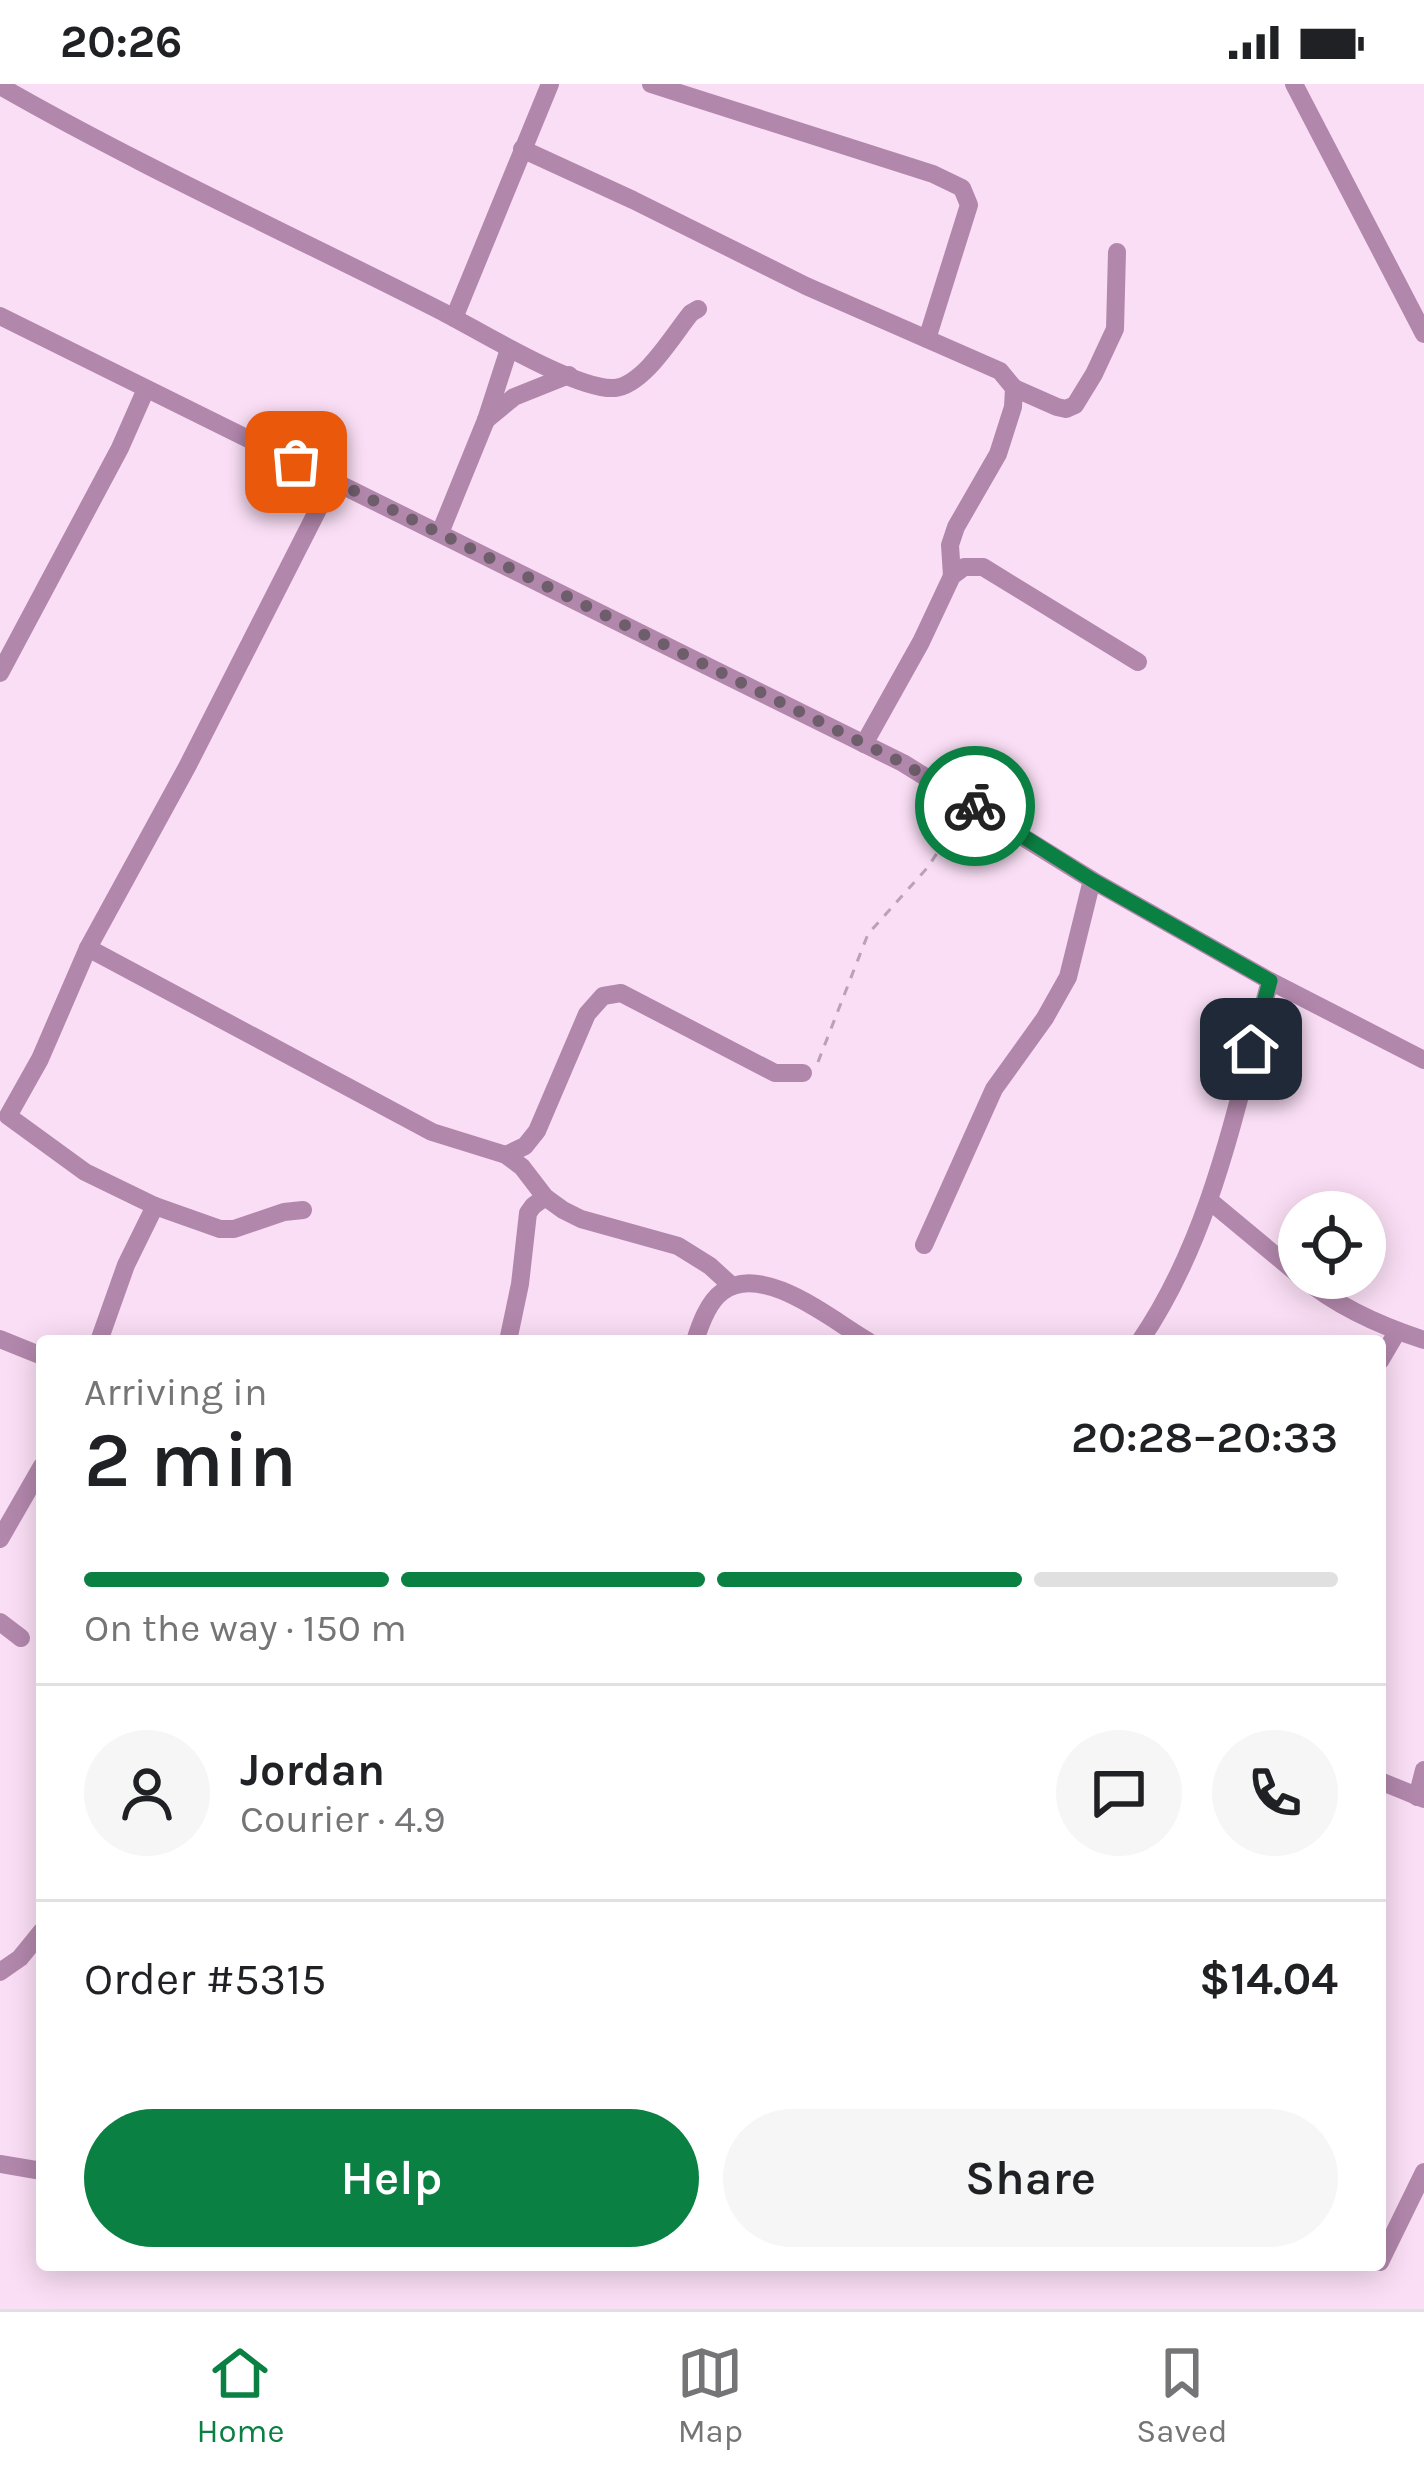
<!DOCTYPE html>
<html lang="en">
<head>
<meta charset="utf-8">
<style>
  :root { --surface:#fff; --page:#f6f6f6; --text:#202124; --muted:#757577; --line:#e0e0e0; --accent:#0b8043 }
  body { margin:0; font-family:Karla,sans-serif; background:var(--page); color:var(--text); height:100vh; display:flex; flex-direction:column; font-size:45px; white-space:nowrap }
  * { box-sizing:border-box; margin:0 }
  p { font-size:39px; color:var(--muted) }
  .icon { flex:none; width:66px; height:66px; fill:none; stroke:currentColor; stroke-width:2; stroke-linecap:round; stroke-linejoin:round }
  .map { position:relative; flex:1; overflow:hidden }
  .details { position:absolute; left:36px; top:1251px; width:1350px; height:936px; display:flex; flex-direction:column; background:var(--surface); border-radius:12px; box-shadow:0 6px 30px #0003 }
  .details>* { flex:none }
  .tools { position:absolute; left:1278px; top:1107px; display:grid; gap:24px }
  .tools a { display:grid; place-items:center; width:108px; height:108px; border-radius:50%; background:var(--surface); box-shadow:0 6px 30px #0003; font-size:60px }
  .pin { position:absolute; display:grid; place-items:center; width:102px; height:102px; color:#fff; margin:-51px; border-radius:24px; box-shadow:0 6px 18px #0006 }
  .courier { position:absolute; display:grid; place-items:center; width:120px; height:120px; margin:-60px; border:9px solid #0b8043; border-radius:50%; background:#fff; color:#222; box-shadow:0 3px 15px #0007 }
  .overview em { font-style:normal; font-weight:600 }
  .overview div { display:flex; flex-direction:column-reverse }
  .overview { display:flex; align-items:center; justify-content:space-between; height:204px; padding:0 48px }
  h1 { font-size:78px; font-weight:600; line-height:90px }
  .bar { display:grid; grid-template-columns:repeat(4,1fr); gap:18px 12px; align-content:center; height:144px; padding:0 48px }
  .bar i { height:15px; border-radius:9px; background:var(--line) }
  .bar .current { background:var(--accent) }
  .bar p { grid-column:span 4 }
  .line { display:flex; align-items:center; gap:30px; padding:0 48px; border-top:3px solid var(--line) }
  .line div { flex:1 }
  .round { display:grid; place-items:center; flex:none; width:126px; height:126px; border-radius:63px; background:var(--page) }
  .button { display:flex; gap:24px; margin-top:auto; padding:24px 48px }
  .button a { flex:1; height:138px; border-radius:72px; background:var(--accent); color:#fff; font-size:48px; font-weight:600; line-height:138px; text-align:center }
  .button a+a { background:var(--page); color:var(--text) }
  .status { display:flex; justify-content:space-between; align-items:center; height:84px; padding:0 60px; background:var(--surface); direction:ltr }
  .status svg { height:33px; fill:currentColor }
  .dock { display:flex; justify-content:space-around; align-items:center; height:168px; border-top:3px solid var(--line); background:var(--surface); font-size:33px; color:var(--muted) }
  .dock a { display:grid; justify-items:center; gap:6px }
  .dock .current { color:var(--accent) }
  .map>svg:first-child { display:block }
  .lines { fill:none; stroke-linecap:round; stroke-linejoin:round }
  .path { stroke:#b9a2b5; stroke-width:3; stroke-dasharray:9 9; stroke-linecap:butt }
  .street { stroke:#b287ac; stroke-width:18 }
  .done { stroke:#6e5e6b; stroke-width:12; stroke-dasharray:0 21.6 }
  .route { stroke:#0b8043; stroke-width:15 }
</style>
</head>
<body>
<div class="status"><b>20:26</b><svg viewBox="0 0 49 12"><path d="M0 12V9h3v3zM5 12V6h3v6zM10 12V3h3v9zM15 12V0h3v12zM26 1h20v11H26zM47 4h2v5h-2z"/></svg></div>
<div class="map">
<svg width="1424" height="2225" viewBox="0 0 1424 2225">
  <rect width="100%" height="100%" fill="#fadef5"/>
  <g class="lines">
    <polyline class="path" points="818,978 868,850 928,783 943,760 954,732"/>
    <g class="street">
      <polyline points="651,0 933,90 962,104 969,121 927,255"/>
      <polyline points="1294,0 1424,250"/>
      <path d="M 0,2 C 143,84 294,152 441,227 C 478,246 577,307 615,304 C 645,300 673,251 691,229 L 698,225"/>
      <polyline points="522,65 633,116 806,202 1000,287 1014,304 1013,323 998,370 956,443 950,461 952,492"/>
      <polyline points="0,232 903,679 1092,796 1270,897 1424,976"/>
      <polyline points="454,234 550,0"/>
      <polyline points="1014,304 1057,323 1066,325 1075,321 1094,290 1115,245 1117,168"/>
      <polyline points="486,336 514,313 569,291"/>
      <polyline points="440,449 486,336 509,265"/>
      <polyline points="0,589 120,364 146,305"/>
      <polyline points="864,660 921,558 952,492 964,483 983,483 1138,578"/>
      <polyline points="88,864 432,1048 506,1071 522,1083 545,1113 563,1126 581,1135 678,1162 710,1182 732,1202"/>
      <polyline points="506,1071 525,1062 537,1047 587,930 603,912 621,909 775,989 803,989"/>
      <polyline points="1210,1117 1299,1191"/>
      <polyline points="303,1126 284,1128 234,1145 220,1145 155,1122 85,1088 8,1032 40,975 88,864 187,683 333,396"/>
      <polyline points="924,1161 994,1005 1045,934 1068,893 1092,796"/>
      <path d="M 1303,1194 C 1338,1223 1381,1242 1424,1256"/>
      <polyline points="0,1255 42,1272"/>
      <polyline points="99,1257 126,1181 155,1122"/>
      <polyline points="508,1257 520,1200 528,1129 533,1122 545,1113"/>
      <path d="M 695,1257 C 700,1241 708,1218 722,1208 C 762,1177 833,1237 868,1257"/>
      <path d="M 1140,1257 C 1213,1150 1236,1020 1270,897"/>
      <polyline points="1380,1277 1397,1248"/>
      <polyline points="0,1455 42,1382"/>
      <polyline points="0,1538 21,1554"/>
      <polyline points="1380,1697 1424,1715"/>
      <polyline points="1417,1713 1424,1686"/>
      <polyline points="0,1888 20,1874 42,1847"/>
      <polyline points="0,2080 42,2087"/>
      <polyline points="1380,2178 1424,2088"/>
    </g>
  </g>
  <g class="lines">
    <polyline class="done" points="296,378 903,679 975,722"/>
    <polyline class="route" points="975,722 1092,796 1270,897 1251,965"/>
  </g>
</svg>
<div class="tools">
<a><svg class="icon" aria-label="locate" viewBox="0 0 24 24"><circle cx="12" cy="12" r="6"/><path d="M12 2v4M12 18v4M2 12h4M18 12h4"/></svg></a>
</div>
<div class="pin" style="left:296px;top:378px;background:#ea580c"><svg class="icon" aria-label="bag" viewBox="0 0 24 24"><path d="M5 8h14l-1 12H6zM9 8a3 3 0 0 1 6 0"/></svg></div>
<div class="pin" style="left:1251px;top:965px;background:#1f2937"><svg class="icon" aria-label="home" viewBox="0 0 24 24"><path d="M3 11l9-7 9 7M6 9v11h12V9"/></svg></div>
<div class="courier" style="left:975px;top:722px"><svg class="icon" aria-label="bike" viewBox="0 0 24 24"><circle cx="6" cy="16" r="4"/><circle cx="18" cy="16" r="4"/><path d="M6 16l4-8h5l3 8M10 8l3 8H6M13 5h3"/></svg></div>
<section class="details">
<div class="overview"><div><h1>2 min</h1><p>Arriving in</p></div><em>20:28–20:33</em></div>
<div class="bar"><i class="current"></i><i class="current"></i><i class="current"></i><i></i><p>On the way · 150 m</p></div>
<div class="line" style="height:216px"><a class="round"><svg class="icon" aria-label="person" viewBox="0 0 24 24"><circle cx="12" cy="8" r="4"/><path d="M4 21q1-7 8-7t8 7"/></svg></a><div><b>Jordan</b><p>Courier · 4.9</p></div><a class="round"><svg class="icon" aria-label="chat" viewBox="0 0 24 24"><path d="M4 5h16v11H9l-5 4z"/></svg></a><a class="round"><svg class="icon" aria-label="phone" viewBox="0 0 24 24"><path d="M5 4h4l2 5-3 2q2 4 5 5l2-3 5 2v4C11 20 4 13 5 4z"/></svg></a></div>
<div class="line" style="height:156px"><div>Order #5315</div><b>$14.04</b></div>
<div class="button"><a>Help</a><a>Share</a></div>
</section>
</div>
<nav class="dock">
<a class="current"><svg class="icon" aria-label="home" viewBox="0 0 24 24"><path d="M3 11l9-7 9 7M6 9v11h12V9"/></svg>Home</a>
<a><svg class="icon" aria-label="map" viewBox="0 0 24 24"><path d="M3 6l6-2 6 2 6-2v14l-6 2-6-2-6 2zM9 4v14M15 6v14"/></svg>Map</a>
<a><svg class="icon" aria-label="saved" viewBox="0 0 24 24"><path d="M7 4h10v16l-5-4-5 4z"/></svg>Saved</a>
</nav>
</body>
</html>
